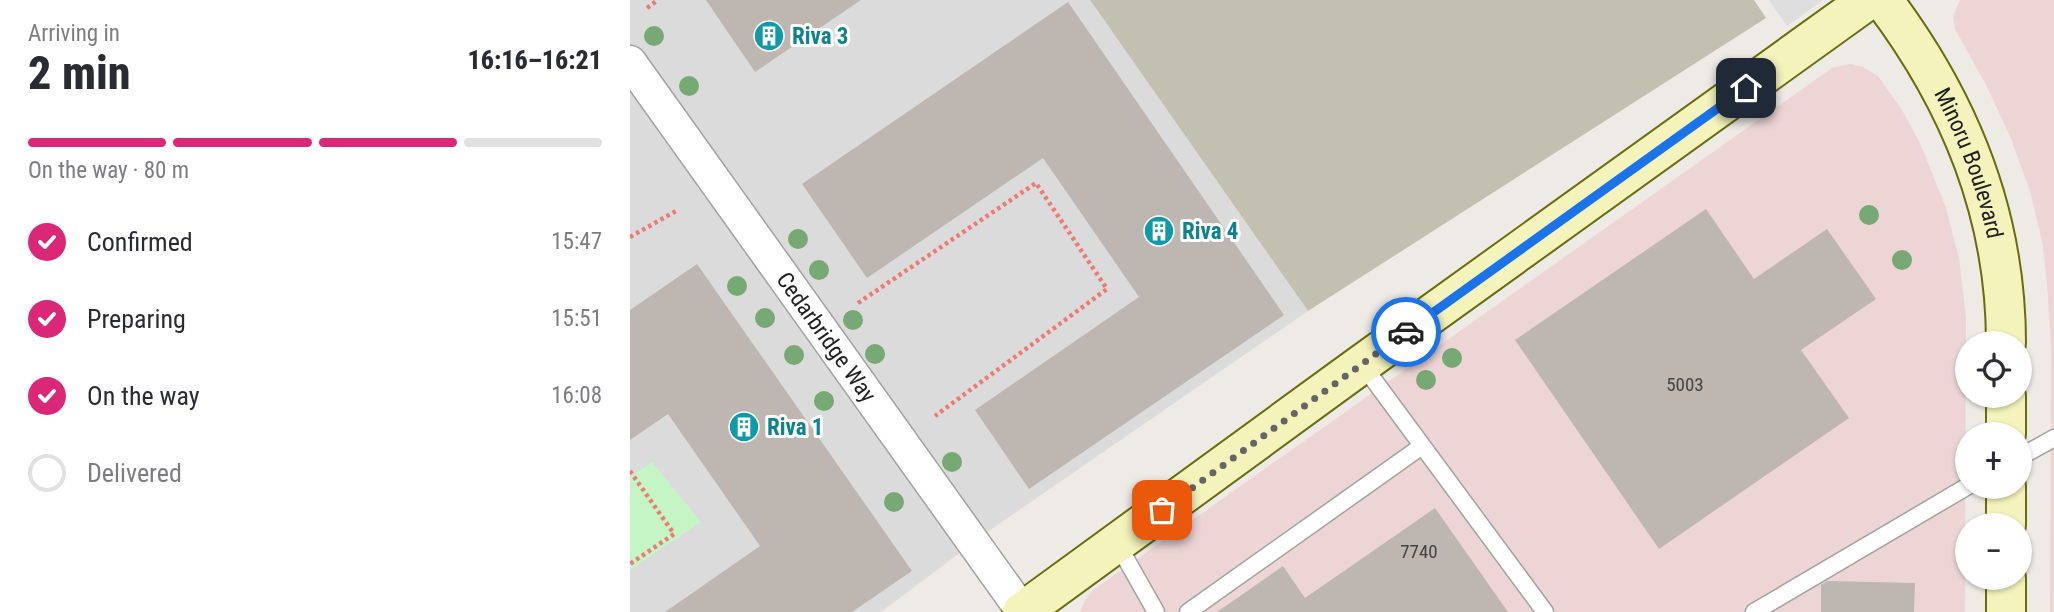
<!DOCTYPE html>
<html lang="en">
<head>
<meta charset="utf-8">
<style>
  :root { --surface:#fff; --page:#f7f7f7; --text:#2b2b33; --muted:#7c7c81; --line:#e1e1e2; --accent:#db2777 }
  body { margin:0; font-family:"Roboto Condensed",sans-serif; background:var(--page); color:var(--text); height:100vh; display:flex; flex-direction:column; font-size:26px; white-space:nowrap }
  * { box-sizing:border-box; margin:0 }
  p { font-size:23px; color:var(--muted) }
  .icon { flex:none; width:38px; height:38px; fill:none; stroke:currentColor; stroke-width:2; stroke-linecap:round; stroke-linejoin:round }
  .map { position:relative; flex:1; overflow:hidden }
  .drawer { display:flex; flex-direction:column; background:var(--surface); width:630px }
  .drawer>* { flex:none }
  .buttons { position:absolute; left:1325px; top:331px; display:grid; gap:14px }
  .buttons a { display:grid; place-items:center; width:77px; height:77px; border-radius:50%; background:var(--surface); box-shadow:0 2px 5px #0004; font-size:35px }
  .pin { position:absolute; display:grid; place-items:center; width:60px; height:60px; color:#fff; margin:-30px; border-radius:14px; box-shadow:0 4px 10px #0006 }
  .courier { position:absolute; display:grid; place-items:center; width:70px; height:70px; margin:-35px; border:5px solid #1a73e8; border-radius:50%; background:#fff; color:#222; box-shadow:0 2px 9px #0007 }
  .overview em { font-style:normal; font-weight:800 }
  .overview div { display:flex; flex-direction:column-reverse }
  .overview { display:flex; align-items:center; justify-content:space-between; height:119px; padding:0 28px }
  h1 { font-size:46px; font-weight:800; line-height:52px }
  .bar { display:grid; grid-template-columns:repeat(4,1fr); gap:10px 7px; align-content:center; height:84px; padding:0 28px }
  .bar i { height:9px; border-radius:5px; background:var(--line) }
  .bar .active { background:var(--accent) }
  .bar p { grid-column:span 4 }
  ol { padding:0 28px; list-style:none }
  li { display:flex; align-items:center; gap:21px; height:77px }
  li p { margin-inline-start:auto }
  li .icon { padding:7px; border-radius:50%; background:var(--accent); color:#fff; stroke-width:4 }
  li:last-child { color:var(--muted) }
  li i { width:38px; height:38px; border:4px solid var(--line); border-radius:50% }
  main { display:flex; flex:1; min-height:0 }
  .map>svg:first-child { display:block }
  .residential { fill:#dcdbdb }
  .commercial { fill:#edd5d6 }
  .construction { fill:#c2c1b1 }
  .park { fill:#c5f5c5 }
  .parking { fill:#dedede }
  .building { fill:#beb6b1 }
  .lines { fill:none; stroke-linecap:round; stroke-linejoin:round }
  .lane-casing { stroke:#a2a2a2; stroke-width:19 }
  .street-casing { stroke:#a2a2a2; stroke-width:35 }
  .secondary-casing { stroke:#686c0e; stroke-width:42 }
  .path { stroke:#ee7a75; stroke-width:4.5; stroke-dasharray:3.5 3.5; stroke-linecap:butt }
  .lane { stroke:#fff; stroke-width:16 }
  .street { stroke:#fff; stroke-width:32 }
  .secondary { stroke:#f4f3bc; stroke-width:38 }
  .tree { fill:#76a973 }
  .done { stroke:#676564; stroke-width:7; stroke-dasharray:0 12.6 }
  .route { stroke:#1a73e8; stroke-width:9 }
  .labels { text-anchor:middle; stroke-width:6; stroke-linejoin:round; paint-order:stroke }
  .number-label { font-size:19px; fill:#464443 }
  .culture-label { font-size:23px; font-weight:bold; fill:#0d838f; stroke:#fff; text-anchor:start }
  .street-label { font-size:23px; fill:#1e1e1e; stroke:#fff }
</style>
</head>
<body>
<main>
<section class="drawer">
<div class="overview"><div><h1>2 min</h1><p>Arriving in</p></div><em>16:16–16:21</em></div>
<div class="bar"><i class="active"></i><i class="active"></i><i class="active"></i><i></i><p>On the way · 80 m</p></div>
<ol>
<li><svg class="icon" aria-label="check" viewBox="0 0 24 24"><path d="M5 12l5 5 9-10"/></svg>Confirmed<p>15:47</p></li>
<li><svg class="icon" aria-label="check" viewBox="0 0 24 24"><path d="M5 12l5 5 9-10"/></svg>Preparing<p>15:51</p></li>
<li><svg class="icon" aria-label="check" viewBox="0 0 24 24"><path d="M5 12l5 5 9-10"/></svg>On the way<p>16:08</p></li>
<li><i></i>Delivered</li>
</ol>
</section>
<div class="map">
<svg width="1424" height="612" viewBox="0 0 1424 612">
  <rect width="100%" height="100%" fill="#eeeae5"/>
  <polygon class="residential" points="0,0 460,0 678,311 363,528 251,612 0,612"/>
  <g class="commercial">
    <polygon points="1330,0 1424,0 1424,612 1420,612 1421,351 1418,295 1413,246 1401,194 1380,136 1355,83 1325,29 1323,17"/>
    <polygon points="1220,64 1233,67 1248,76 1272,110 1290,143 1316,208 1329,258 1336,317 1335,612 450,612 455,600 462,591 1202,68"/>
  </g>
  <polygon class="construction" points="460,0 1124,0 1136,18 678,311"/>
  <polygon class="park" points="22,462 71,522 0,570 0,477"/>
  <polygon class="parking" points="1139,0 1193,0 1157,26"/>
  <g class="building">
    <polygon points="76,0 231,0 125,72"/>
    <polygon points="438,2 654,315 399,489 345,410 509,297 413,158 237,278 172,184"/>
    <polygon points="1076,209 1124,279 1197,229 1246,299 1171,350 1219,418 1029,549 885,340"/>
    <polygon points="67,264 282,571 222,612 35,612 130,546 38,414 0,440 0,310"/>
    <polygon points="805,508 878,612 587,612 653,566 675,598"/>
    <polygon points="1197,581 1285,583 1284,612 1191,612 1191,585"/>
  </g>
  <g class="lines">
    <g class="lane-casing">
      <g id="lane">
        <polyline points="732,364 915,612"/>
        <polyline points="1390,457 1424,438"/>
        <polyline points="487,543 526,612"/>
        <polyline points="558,612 792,446"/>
        <polyline points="1124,612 1338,486"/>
      </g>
    </g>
    <g class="street-casing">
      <g id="street">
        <path id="s1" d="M 0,62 L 393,612"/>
      </g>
    </g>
    <g class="secondary-casing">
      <g id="secondary">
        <path id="s2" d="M 1253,0 C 1330,102 1376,214 1376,343"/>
        <polyline points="1376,396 1376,434"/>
        <polyline points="1376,525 1376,486"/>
        <polyline points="392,612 732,364 1238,0"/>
        <polyline points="1376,612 1376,578"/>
      </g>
    </g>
    <g class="path">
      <polyline points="17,8 28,0"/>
      <polyline points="0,237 46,211"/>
      <polyline points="228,303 406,183 477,289 305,416"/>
      <polyline points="0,471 44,534 0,564"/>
    </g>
    <use href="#lane" class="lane"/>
    <use href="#street" class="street"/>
    <use href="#secondary" class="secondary"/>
  </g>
  <g class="tree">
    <circle cx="24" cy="36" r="10"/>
    <circle cx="59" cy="86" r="10"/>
    <circle cx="1239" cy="215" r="10"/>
    <circle cx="168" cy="239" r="10"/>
    <circle cx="1272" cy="260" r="10"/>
    <circle cx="189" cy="270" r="10"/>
    <circle cx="107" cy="286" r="10"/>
    <circle cx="135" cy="318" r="10"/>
    <circle cx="223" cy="320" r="10"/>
    <circle cx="245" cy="354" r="10"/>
    <circle cx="164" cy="355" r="10"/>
    <circle cx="822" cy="358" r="10"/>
    <circle cx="796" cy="380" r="10"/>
    <circle cx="194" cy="401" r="10"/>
    <circle cx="322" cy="462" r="10"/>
    <circle cx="264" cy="502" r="10"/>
  </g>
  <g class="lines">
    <polyline class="done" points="532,510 776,332"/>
    <polyline class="route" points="776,332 1116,88"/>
  </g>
  <defs>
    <g id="building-disc" transform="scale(1.575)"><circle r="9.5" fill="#0f9aa8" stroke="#fff"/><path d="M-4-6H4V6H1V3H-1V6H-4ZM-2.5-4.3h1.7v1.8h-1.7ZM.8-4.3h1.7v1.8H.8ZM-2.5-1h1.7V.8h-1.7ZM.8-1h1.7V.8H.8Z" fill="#fff"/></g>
  </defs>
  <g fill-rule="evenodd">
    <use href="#building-disc" x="139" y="36"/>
    <use href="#building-disc" x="529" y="231"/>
    <use href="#building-disc" x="114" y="427"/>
  </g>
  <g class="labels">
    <g class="number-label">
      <text x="1055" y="391">5003</text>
      <text x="789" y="558">7740</text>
    </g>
    <g class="culture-label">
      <text x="162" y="44">Riva 3</text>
      <text x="552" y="239">Riva 4</text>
      <text x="137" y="435">Riva 1</text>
    </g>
    <g class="street-label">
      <text dy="8" stroke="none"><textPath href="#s2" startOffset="186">Minoru Boulevard</textPath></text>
      <text dy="8" stroke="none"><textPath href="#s1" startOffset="338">Cedarbridge Way</textPath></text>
    </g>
  </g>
</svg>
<div class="buttons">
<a><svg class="icon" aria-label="locate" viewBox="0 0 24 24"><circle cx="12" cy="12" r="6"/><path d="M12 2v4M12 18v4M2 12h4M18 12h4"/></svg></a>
<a>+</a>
<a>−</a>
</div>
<div class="pin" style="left:532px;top:510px;background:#ea580c"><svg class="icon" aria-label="bag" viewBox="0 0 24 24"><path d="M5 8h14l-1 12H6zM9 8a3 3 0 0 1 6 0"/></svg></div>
<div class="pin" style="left:1116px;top:88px;background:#1f2937"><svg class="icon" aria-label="home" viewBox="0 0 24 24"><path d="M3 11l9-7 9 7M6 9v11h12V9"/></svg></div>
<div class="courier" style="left:776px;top:332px"><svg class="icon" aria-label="car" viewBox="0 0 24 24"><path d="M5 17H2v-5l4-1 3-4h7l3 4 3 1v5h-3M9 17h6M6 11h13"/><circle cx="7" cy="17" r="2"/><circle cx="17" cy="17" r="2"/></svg></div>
</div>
</main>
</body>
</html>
